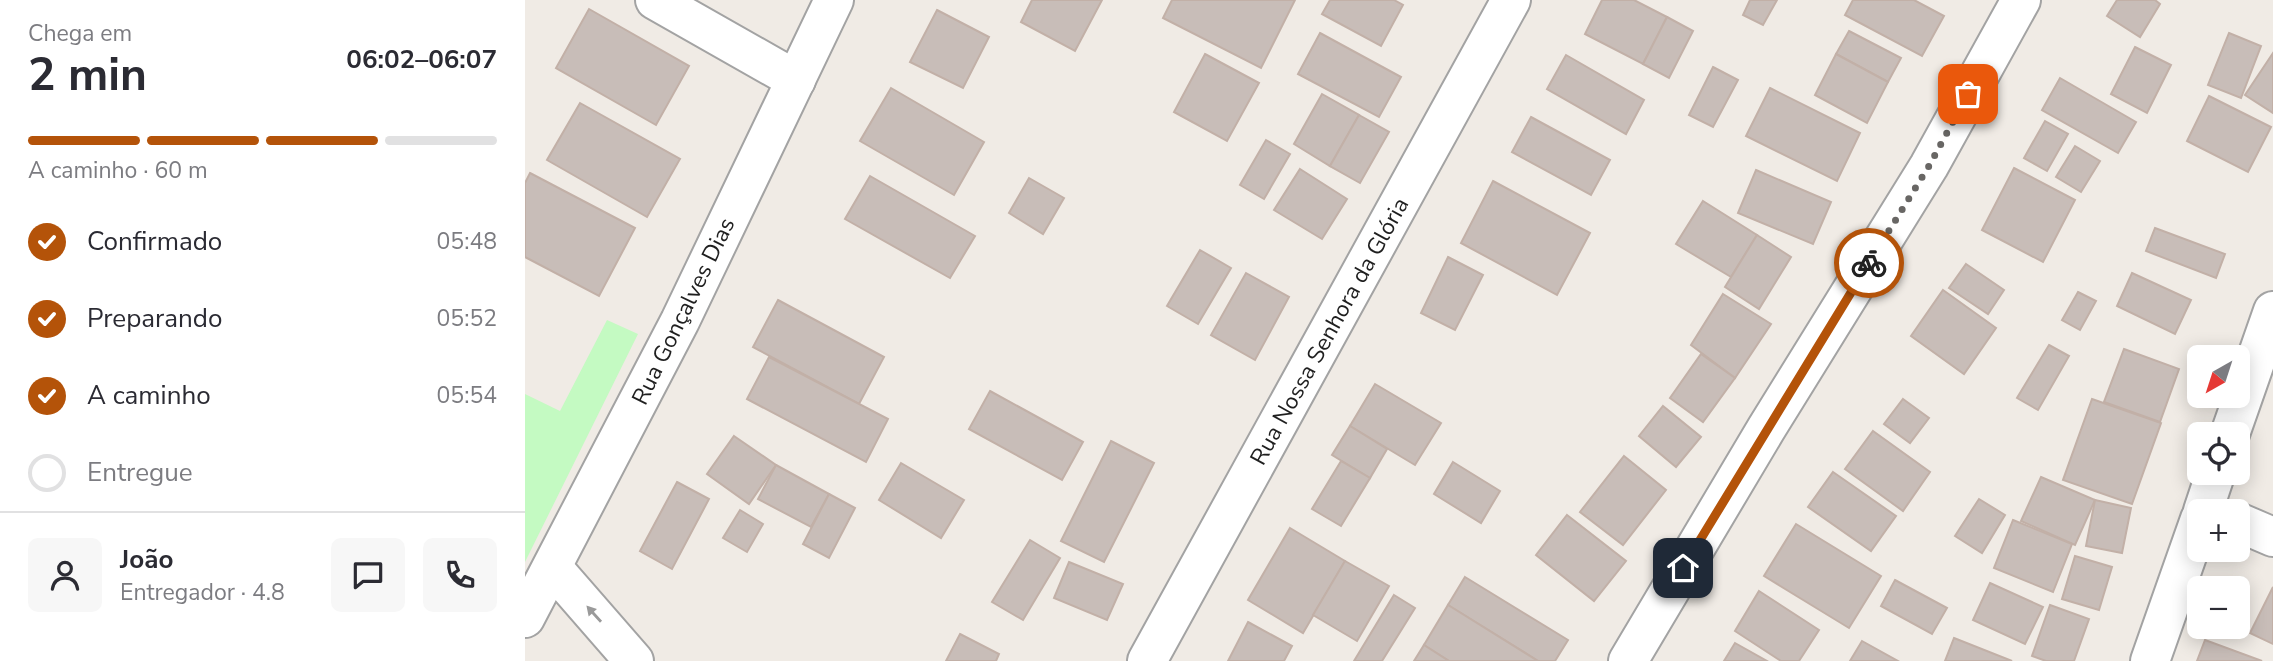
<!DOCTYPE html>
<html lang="pt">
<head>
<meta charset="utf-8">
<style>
  :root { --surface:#fff; --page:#f7f7f7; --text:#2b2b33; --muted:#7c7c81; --line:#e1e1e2; --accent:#b45309 }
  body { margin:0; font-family:"Nunito Sans",sans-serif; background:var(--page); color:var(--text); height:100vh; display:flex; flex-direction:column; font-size:26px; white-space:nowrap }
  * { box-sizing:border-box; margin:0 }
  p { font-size:23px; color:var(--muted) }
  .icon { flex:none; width:38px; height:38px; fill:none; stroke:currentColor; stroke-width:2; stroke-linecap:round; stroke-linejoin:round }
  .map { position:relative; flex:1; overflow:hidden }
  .side { display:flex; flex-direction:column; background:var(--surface); width:525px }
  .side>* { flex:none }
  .needle { width:46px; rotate:219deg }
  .controls { position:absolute; left:1662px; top:345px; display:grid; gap:14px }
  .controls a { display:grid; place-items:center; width:63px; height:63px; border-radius:10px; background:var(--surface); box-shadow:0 4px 18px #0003; font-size:35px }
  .pin { position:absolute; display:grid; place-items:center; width:60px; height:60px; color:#fff; margin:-30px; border-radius:14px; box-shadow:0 4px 10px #0006 }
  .courier { position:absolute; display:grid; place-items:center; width:70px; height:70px; margin:-35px; border:5px solid #b45309; border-radius:50%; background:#fff; color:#222; box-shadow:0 2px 9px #0007 }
  .summary em { font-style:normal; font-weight:700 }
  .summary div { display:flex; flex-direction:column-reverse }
  .summary { display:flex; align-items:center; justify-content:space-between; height:119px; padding:0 28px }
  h1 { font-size:46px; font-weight:700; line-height:52px }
  .bar { display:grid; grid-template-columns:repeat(4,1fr); gap:10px 7px; align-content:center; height:84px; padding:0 28px }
  .bar i { height:9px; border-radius:5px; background:var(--line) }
  .bar .selected { background:var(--accent) }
  .bar p { grid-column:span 4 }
  .line { display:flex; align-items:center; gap:18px; padding:0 28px; border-top:2px solid var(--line) }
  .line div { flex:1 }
  .round { display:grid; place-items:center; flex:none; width:74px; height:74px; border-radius:10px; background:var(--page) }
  ol { padding:0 28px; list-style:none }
  li { display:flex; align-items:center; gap:21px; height:77px }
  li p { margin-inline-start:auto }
  li .icon { padding:7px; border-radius:50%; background:var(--accent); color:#fff; stroke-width:4 }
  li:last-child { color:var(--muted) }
  li i { width:38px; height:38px; border:4px solid var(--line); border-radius:50% }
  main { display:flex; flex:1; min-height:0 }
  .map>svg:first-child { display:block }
  .park { fill:#c4fac2 }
  .building { fill:#c8bdb8; stroke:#c2b0a7; stroke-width:2 }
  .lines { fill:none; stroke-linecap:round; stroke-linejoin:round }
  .minor-casing { stroke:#a3a3a3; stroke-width:42 }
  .minor { stroke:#fff; stroke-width:38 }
  .oneway { fill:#9a9a9a }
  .done { stroke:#686664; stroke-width:7; stroke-dasharray:0 12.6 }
  .route { stroke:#b45309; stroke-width:9 }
  .labels { text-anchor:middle; stroke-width:6; stroke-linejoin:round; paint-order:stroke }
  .street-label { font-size:23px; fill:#1f1f1f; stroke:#fff }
</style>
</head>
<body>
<main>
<section class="side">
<div class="summary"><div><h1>2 min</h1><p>Chega em</p></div><em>06:02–06:07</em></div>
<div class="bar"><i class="selected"></i><i class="selected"></i><i class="selected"></i><i></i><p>A caminho · 60 m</p></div>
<ol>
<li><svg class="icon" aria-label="check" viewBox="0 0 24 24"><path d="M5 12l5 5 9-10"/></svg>Confirmado<p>05:48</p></li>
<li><svg class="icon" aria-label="check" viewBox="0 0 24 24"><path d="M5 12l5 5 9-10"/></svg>Preparando<p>05:52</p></li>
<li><svg class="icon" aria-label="check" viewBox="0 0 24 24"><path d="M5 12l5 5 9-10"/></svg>A caminho<p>05:54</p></li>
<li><i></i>Entregue</li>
</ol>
<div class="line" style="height:126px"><a class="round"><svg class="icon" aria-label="person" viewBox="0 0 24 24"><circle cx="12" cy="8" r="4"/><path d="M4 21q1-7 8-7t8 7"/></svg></a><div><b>João</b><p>Entregador · 4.8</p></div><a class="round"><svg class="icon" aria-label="chat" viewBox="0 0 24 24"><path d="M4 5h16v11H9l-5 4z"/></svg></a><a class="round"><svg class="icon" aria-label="phone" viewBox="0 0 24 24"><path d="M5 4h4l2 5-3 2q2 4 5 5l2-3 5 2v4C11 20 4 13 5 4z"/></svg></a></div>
</section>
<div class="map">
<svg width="1748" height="661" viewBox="0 0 1748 661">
  <rect width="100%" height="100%" fill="#f0ebe5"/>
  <polygon class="park" points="82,320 113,334 0,562 0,394 35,411"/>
  <g class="building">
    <polygon points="507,0 577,0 550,51 496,22"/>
    <polygon points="647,0 770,0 736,68 638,18"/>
    <polygon points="805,0 869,0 878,5 856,46 797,14"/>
    <polygon points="1077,0 1109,0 1142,17 1118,64 1060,34"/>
    <polygon points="1225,0 1252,0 1238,25 1218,15"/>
    <polygon points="1328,0 1389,0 1419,16 1397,56 1320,15"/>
    <polygon points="1592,0 1630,0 1635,4 1615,37 1582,16"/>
    <polygon points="64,9 164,66 131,125 31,68"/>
    <polygon points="412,10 464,37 438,88 385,62"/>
    <polygon points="1142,17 1168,31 1144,78 1118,64"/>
    <polygon points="1324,31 1376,58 1363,82 1311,54"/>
    <polygon points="795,33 876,77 854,117 773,74"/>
    <polygon points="1704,33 1736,46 1716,98 1683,85"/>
    <polygon points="1610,47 1646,65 1622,113 1586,94"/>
    <polygon points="1748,53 1748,113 1720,95"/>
    <polygon points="680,54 734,83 702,141 649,112"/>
    <polygon points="1311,54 1363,82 1342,123 1290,95"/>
    <polygon points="1041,55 1119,100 1101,134 1022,89"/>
    <polygon points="1188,67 1213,80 1188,127 1164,115"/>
    <polygon points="1535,78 1611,122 1593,153 1517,110"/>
    <polygon points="366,88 459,142 429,195 335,141"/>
    <polygon points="1245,88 1335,133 1312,181 1221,136"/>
    <polygon points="797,94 834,115 805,166 769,144"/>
    <polygon points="1684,96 1746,127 1723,172 1662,141"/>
    <polygon points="55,103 155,159 122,217 22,160"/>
    <polygon points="834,115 864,132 835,183 805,166"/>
    <polygon points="1006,117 1085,160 1066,195 987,152"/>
    <polygon points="1520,121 1543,134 1522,171 1499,158"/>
    <polygon points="741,140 765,154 739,199 715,185"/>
    <polygon points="1550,146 1575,161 1556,192 1531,177"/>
    <polygon points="1489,168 1550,200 1518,262 1457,230"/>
    <polygon points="775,169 822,199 797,239 749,210"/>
    <polygon points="1231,170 1306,202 1288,244 1213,213"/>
    <polygon points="5,173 110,228 74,296 0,257 0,183"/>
    <polygon points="345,176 450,236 425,278 320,219"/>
    <polygon points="504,178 539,198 518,234 484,213"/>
    <polygon points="968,181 1065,233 1032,295 936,243"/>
    <polygon points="1178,201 1232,235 1206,277 1151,244"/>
    <polygon points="1630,228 1700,254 1691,278 1621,251"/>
    <polygon points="1232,235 1266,257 1234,309 1200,287"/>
    <polygon points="675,250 706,268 673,324 642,306"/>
    <polygon points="923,257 958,275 930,330 896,313"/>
    <polygon points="1441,264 1479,290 1463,314 1424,288"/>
    <polygon points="721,273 764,297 730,360 686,335"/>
    <polygon points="1607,273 1666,300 1650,334 1592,306"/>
    <polygon points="1418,290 1471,328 1439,374 1386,336"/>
    <polygon points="1553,292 1571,301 1555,330 1537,320"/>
    <polygon points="1198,294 1246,324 1210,378 1166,345"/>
    <polygon points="253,300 359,357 334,404 228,347"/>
    <polygon points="1524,345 1544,356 1513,410 1492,398"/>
    <polygon points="1599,349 1654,369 1635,422 1579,402"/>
    <polygon points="1176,354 1210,378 1178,422 1145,398"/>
    <polygon points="244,357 363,419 341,462 222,399"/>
    <polygon points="850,384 916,423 890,465 825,426"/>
    <polygon points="465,391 558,442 537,480 444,429"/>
    <polygon points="1378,399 1404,418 1385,443 1359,424"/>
    <polygon points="1567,399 1636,423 1607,504 1538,480"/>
    <polygon points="1138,406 1176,437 1151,467 1114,436"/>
    <polygon points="825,426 862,449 845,478 807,455"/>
    <polygon points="1348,431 1405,472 1378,511 1320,469"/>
    <polygon points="209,436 251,465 224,504 182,474"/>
    <polygon points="586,441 629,463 579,562 536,541"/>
    <polygon points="1099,456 1141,490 1098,545 1055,512"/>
    <polygon points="816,461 845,478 816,526 787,509"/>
    <polygon points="928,462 975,491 956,523 909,494"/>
    <polygon points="376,463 439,500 416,538 354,500"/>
    <polygon points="251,465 304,494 286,527 233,499"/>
    <polygon points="1308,472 1371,516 1346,551 1283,507"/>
    <polygon points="1516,477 1570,500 1550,545 1496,521"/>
    <polygon points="152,482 184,499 147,569 115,551"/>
    <polygon points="304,494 330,508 304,558 278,544"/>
    <polygon points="1454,499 1480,515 1457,553 1430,536"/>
    <polygon points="1570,500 1606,508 1597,553 1561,546"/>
    <polygon points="215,510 238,524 222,552 198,538"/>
    <polygon points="1042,515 1101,561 1069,601 1011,555"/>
    <polygon points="1488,520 1547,544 1528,592 1469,568"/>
    <polygon points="1271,524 1356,576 1324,628 1239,576"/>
    <polygon points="765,528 820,561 778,633 723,600"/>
    <polygon points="505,540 535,558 498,620 467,602"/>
    <polygon points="1550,556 1587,567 1574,610 1537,599"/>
    <polygon points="820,561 864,586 832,641 788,615"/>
    <polygon points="544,562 598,584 582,620 529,598"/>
    <polygon points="940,577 1043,640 1030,661 1013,661 923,605"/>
    <polygon points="1370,580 1422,608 1407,634 1356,606"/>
    <polygon points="1465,583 1518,607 1500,644 1448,620"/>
    <polygon points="1748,587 1748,644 1725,633"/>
    <polygon points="1234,591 1294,630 1274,661 1256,661 1210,631"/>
    <polygon points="869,595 890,608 857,661 829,661"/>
    <polygon points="923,605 1013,661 924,661 899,645"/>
    <polygon points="1525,605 1564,619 1549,661 1521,661 1507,656"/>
    <polygon points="723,622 767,646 759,661 703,661"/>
    <polygon points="435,634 474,654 471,661 421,661"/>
    <polygon points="1429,638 1487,661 1420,661"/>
    <polygon points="1680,640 1737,661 1672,661"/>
    <polygon points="1337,641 1373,661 1325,661"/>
    <polygon points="1210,643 1242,661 1199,661"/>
    <polygon points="899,645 924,661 889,661"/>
  </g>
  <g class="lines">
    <g class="minor-casing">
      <g id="minor">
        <polyline points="130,0 271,80"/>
        <polyline points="1705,434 1748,311"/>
        <polyline points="1678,511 1691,472"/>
        <polyline points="1713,522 1748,537"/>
        <polyline points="28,568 109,661"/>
        <polyline points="0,618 155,321 309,0"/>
        <polyline points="622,661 986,0"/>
        <polyline points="1103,661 1241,429 1404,166 1496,0"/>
        <polyline points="1625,661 1675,519"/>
      </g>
    </g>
    <use href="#minor" class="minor"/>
  </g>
  <defs><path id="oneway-solid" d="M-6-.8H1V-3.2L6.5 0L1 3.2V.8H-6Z" transform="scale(1.75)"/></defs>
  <use class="oneway" href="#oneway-solid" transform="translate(69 614) rotate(-132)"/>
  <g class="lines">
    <polyline class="done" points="1344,263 1404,166 1443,94"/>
    <polyline class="route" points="1158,568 1344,263"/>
  </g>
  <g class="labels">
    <g class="street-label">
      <text transform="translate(158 311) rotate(-64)" y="8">Rua Gonçalves Dias</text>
      <text transform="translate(804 331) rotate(-61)" y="8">Rua Nossa Senhora da Glória</text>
    </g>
  </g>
</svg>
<div class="controls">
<a><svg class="needle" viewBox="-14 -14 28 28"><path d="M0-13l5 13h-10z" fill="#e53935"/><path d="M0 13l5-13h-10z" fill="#7c7c81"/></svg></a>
<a><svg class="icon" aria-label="locate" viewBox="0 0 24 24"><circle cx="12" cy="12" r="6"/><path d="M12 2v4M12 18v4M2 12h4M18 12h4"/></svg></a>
<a>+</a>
<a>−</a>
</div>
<div class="pin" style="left:1443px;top:94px;background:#ea580c"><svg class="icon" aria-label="bag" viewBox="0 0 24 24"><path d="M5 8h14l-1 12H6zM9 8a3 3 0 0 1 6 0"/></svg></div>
<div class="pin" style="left:1158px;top:568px;background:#1f2937"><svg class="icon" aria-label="home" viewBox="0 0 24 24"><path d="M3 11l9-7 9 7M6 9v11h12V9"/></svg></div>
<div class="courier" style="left:1344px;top:263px"><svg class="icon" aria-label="bike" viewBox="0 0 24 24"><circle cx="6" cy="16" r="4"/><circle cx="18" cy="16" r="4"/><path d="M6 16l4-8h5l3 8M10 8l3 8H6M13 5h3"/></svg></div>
</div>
</main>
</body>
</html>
